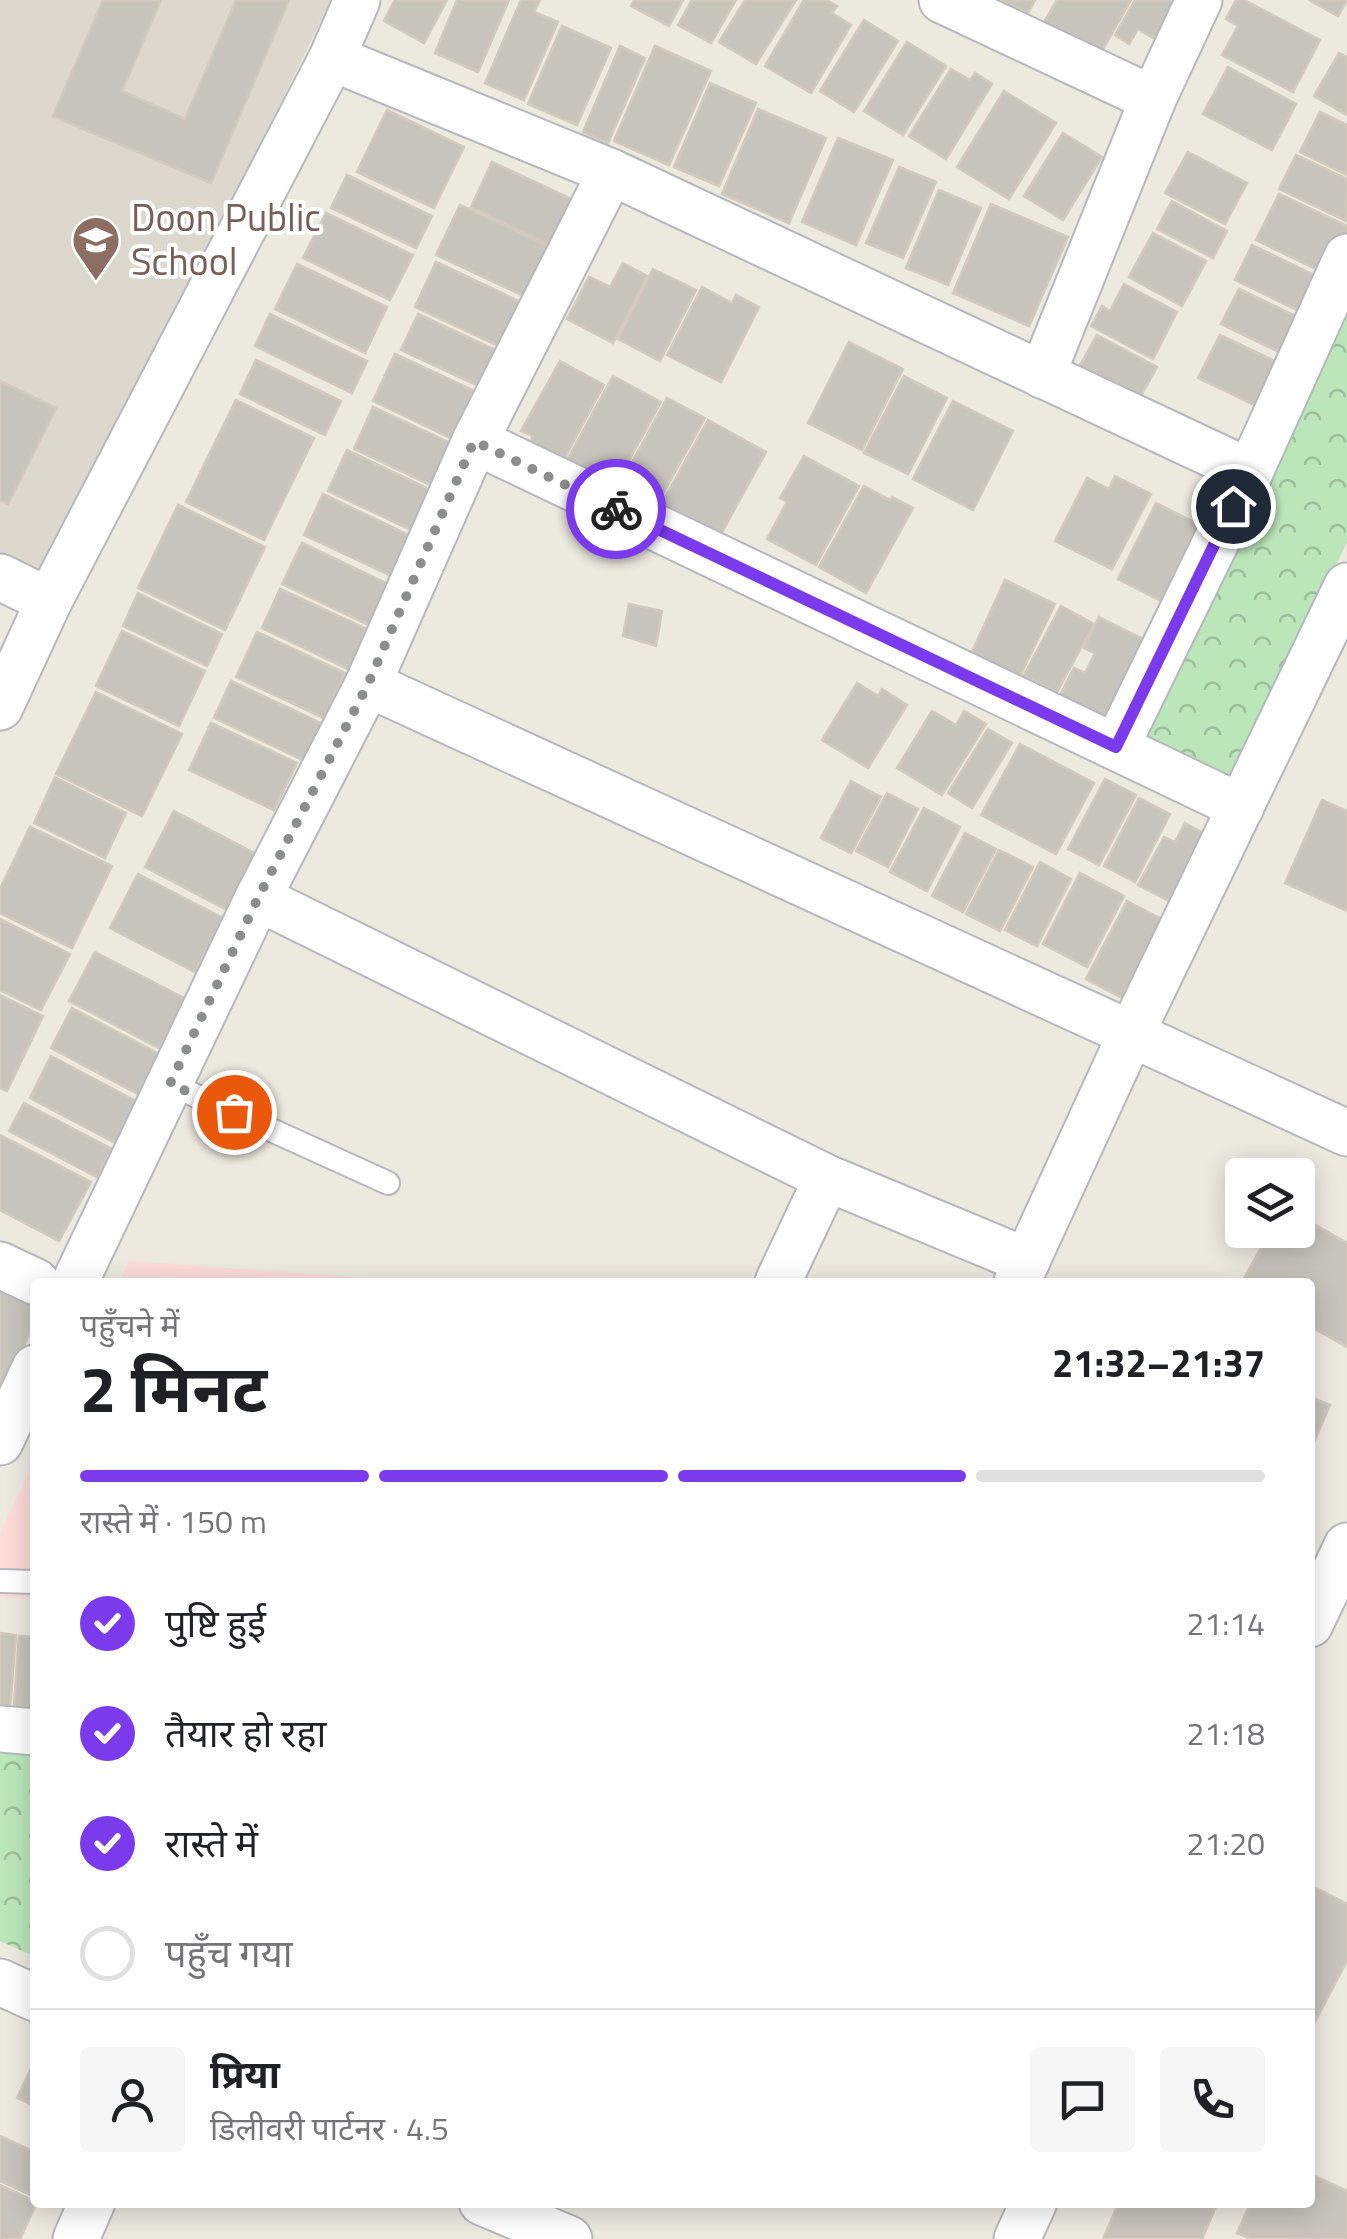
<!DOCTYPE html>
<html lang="hi">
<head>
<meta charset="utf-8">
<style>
  :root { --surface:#fff; --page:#f6f6f6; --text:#202124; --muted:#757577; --line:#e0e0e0; --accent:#7c3aed }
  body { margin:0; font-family:"Titillium Web","Noto Sans Devanagari",sans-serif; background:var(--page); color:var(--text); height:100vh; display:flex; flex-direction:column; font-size:38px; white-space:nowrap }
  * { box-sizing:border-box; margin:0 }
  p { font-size:32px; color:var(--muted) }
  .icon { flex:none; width:55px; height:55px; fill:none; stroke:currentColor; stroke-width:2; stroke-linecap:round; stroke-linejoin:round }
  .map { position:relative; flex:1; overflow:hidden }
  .sheet { position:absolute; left:30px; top:1278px; width:1285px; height:930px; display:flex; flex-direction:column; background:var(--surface); border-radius:10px; box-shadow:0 5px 25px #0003 }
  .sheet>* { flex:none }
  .controls { position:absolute; left:1225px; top:1158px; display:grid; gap:20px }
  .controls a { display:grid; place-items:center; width:90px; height:90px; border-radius:10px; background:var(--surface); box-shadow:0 5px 25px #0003; font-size:50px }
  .pin { position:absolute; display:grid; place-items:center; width:85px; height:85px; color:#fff; margin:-42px; border:5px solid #fff; border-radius:50%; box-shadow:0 2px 10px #0007 }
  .courier { position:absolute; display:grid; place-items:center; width:100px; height:100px; margin:-50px; border:8px solid #7c3aed; border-radius:50%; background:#fff; color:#222; box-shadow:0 2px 12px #0007 }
  .overview em { font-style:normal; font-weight:700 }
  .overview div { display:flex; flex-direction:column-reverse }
  .overview { display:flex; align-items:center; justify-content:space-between; height:170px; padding:0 50px }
  h1 { font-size:65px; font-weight:700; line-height:75px }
  .bar { display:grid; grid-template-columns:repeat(4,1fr); gap:15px 10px; align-content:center; height:120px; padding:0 50px }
  .bar i { height:12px; border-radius:8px; background:var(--line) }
  .bar .current { background:var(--accent) }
  .bar p { grid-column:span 4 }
  .line { display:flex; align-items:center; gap:25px; padding:0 50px; border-top:2px solid var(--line) }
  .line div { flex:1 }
  .round { display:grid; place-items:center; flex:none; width:105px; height:105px; border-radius:10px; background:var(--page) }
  ol { padding:0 50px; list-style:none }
  li { display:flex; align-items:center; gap:30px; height:110px }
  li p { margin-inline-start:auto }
  li .icon { padding:10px; border-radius:50%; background:var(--accent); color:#fff; stroke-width:4 }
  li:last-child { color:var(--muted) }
  li i { width:55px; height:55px; border:5px solid var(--line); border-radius:50% }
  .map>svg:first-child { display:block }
  .education { fill:#dcd8ce }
  .medical { fill:#fcdbd9 }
  .forest { fill:url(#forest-crowns) }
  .building { fill:#c7c4bc; stroke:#d1cabd; stroke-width:2.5 }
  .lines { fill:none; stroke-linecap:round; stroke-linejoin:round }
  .lane-casing { stroke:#b5b8bd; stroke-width:26 }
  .street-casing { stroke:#b5b8bd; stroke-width:49 }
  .lane { stroke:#fff; stroke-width:22 }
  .street { stroke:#fff; stroke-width:45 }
  .done { stroke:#8c8d8d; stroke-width:10; stroke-dasharray:0 18 }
  .route { stroke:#7c3aed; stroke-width:12 }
  .labels { text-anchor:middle; stroke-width:8; stroke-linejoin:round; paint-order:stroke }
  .education-label { font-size:38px; fill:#785e54; stroke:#fff; text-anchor:start }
</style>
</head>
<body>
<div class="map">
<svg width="1347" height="2239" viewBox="0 0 1347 2239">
  <defs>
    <pattern id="forest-crowns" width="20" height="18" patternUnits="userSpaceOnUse" patternTransform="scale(2.5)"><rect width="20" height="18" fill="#bbe6ba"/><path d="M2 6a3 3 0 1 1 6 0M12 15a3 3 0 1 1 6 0" fill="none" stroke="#9bbe9b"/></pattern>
  </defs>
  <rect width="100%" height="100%" fill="#ece9df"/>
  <polygon class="education" points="0,0 331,0 44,585 0,564"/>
  <g class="medical">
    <polygon points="129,1261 427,1282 119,1282"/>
    <polygon points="35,1459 35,1599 0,1597 0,1533"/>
  </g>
  <g class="forest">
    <polygon points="1347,301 1347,542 1233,781 1138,736"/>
    <polygon points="0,1749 35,1752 35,1957 0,1941"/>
  </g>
  <g class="building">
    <polygon points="103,0 161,0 122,91 185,119 236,0 289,0 211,183 53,116"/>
    <polygon points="395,0 394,0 447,0 424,43 384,21"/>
    <polygon points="457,0 509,0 478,72 435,53"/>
    <polygon points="521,0 540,0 534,12 558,22 524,100 485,83"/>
    <polygon points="634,0 683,0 669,26 631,6"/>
    <polygon points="692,0 736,0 711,43 678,25"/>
    <polygon points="745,0 796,0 756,64 719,42"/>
    <polygon points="804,0 826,0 837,6 832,13 851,25 811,93 765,66"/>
    <polygon points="1002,0 1035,0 1028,13"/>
    <polygon points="1057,0 1131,0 1099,56 1043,24"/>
    <polygon points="1135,0 1176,0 1165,45 1138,29 1129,44 1115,35"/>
    <polygon points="1236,0 1244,0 1320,40 1293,92 1222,55 1238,26 1226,19"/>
    <polygon points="1309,0 1347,0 1338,16"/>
    <polygon points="864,20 898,41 854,112 820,91"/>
    <polygon points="562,26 611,48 577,125 528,104"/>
    <polygon points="907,42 946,66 903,135 864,111"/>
    <polygon points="620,46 645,58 608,143 583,132"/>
    <polygon points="655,46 711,71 669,165 614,141"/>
    <polygon points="1339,53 1347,57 1347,115 1314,96"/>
    <polygon points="1228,67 1296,104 1272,150 1203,114"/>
    <polygon points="951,69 970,80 975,73 992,84 946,159 909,136"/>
    <polygon points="710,83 756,103 719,186 674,167"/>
    <polygon points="1004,91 1056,123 1009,199 957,167"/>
    <polygon points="758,109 826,138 789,223 722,194"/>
    <polygon points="387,110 464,147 434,208 357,172"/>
    <polygon points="1320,112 1347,125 1347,175 1300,152"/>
    <polygon points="1063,133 1102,157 1063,220 1024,196"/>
    <polygon points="838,138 893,160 856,245 802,222"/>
    <polygon points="1188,152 1247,183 1225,224 1165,193"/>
    <polygon points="1296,155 1347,179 1346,221 1279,189"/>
    <polygon points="492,162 576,201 554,247 471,207"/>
    <polygon points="899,167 936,182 903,258 866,243"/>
    <polygon points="347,175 432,216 416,248 331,208"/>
    <polygon points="939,190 981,208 948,285 906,268"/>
    <polygon points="1279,194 1347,226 1347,237 1328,275 1256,240"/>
    <polygon points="1172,201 1227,231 1213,258 1157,229"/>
    <polygon points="991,204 1068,237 1029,326 953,293"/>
    <polygon points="460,205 552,248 528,298 436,255"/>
    <polygon points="326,213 413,255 390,300 303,258"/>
    <polygon points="1153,233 1206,261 1182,306 1129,277"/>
    <polygon points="1252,245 1318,277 1301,312 1235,280"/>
    <polygon points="436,262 527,305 505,349 415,307"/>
    <polygon points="623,263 647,276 613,343 567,319 589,277 610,287"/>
    <polygon points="297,264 387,307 365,353 275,309"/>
    <polygon points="653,269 696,290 660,361 618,339"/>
    <polygon points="1124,284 1177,312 1153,359 1091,326 1102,306 1110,311"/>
    <polygon points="702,287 732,303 736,295 759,307 721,382 667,355"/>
    <polygon points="1239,289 1298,317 1281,353 1221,324"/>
    <polygon points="270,314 367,361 352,393 255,346"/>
    <polygon points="418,314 502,353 485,389 401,350"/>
    <polygon points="1097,335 1157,367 1138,401 1078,369"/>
    <polygon points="1220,335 1281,364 1261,408 1198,378"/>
    <polygon points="849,342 903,369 862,450 808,423"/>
    <polygon points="395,354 479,393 457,441 373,401"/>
    <polygon points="256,360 341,401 325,435 240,394"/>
    <polygon points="560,361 604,385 562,463 525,450 533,436 521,431"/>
    <polygon points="613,376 661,402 615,486 567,460"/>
    <polygon points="904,376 947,398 908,474 864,453"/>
    <polygon points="0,381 56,408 8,504 0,500"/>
    <polygon points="667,398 705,418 660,499 623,479"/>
    <polygon points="236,400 314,438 264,540 186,502"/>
    <polygon points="953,401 1013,431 973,510 913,479"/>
    <polygon points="373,407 459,447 439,489 354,449"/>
    <polygon points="708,420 766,452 721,534 662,503"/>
    <polygon points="347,450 439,494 420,534 328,491"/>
    <polygon points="804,456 859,486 816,565 767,539 787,502 780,498"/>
    <polygon points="1115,476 1151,494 1112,569 1055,541 1087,478 1109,489"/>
    <polygon points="864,486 890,500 892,497 913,508 866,593 819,567"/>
    <polygon points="323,494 415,538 396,578 304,535"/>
    <polygon points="1156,503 1204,527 1165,603 1118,579"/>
    <polygon points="178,505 265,547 225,630 138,588"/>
    <polygon points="302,543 390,585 371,626 282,584"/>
    <polygon points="1005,580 1055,604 1019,678 971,654"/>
    <polygon points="280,589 369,630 350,670 262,628"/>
    <polygon points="138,593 222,634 207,666 123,626"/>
    <polygon points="629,604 662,611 656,646 623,636"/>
    <polygon points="1061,606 1094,624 1057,692 1024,675"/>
    <polygon points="1099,617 1159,647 1118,728 1058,699 1074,668 1085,673 1095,653 1084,648"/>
    <polygon points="122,631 205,671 179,726 96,686"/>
    <polygon points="257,632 345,673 324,718 236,677"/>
    <polygon points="231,681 323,724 305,761 214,718"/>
    <polygon points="857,683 878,696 882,689 907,705 868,768 822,740"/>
    <polygon points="96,692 182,734 142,816 56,774"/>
    <polygon points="932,711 956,725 964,711 986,724 942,795 897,768"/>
    <polygon points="211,723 297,763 274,810 189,770"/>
    <polygon points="988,729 1012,743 972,808 948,793"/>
    <polygon points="1020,744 1094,783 1056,854 981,815"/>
    <polygon points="55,777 126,813 105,858 34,823"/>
    <polygon points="1105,779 1136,795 1099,865 1068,849"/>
    <polygon points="851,781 881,797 851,853 821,838"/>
    <polygon points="887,793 918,809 888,867 856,851"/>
    <polygon points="1139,798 1170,814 1135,882 1104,866"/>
    <polygon points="1322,800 1347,811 1347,911 1285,883"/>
    <polygon points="924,808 960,827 927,891 890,872"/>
    <polygon points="174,811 256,854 227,910 145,867"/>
    <polygon points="1185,823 1214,839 1179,906 1138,885 1164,837 1175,842"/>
    <polygon points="30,827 112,866 72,948 0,913 0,889"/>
    <polygon points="965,833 996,849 963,912 932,896"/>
    <polygon points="999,850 1033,867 1000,931 966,914"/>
    <polygon points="1040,862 1071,879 1037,946 1005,930"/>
    <polygon points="1080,873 1124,896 1087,967 1043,944"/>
    <polygon points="138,874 223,918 195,972 110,928"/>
    <polygon points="1127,901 1173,925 1132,1003 1086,979"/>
    <polygon points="0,919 70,954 41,1010 0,990"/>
    <polygon points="95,952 186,999 159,1048 69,1001"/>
    <polygon points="0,995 43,1016 7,1091 0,1088"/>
    <polygon points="72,1008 159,1054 138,1094 51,1048"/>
    <polygon points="51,1056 149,1108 127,1149 30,1098"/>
    <polygon points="24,1103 112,1149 97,1177 9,1131"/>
    <polygon points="0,1135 91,1182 59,1241 0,1210"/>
    <polygon points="1298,1215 1347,1243 1347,1347 1310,1326 1310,1282 1242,1282 1271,1230 1298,1230"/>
    <polygon points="0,1284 35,1299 35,1320 0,1405"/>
    <polygon points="1310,1397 1330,1405 1310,1451"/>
    <polygon points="0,1633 16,1635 10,1707 0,1706"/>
    <polygon points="19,1636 35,1637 35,1708 14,1706"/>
    <polygon points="1310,1885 1347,1904 1347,1961 1310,2031"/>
    <polygon points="35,2060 35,2106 17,2098"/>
    <polygon points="0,2136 35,2152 35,2197 0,2181"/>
    <polygon points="1310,2174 1347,2191 1347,2239 1251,2239 1237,2233 1251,2202 1310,2202"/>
    <polygon points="0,2185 37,2202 20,2239 0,2239"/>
    <polygon points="1119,2202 1218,2202 1202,2239 1103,2239"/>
  </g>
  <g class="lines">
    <g class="lane-casing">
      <g id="lane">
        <polyline points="170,1084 388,1183"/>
        <polyline points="0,1581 35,1582"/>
      </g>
    </g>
    <g class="street-casing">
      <g id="street">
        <polyline points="942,0 1153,99"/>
        <polyline points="332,58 611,172 1250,472"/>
        <polyline points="1042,375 1153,99 1199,0"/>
        <polyline points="475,441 1241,807"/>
        <polyline points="0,577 49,601"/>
        <polyline points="368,684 1347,1133"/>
        <polyline points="0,707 49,601 332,58 357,0"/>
        <polyline points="1116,747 1250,472 1347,257"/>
        <polyline points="258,898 827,1178 1027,1261"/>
        <polyline points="0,1265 36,1282"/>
        <polyline points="75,1282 258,898 368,684 475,441 611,172"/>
        <polyline points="778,1282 827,1178"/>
        <polyline points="1017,1282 1131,1034 1347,586"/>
        <polyline points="0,1442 35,1368"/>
        <polyline points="1310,1624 1347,1546"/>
        <polyline points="0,1729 35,1732"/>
        <polyline points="0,1982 35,1998"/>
        <polyline points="482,2202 569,2239"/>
        <polyline points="76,2239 92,2202"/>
        <polyline points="1017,2239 1034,2202"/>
      </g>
    </g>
    <use href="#lane" class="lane"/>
    <use href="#street" class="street"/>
  </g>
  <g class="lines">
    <polyline class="done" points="234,1112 170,1084 258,898 368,684 474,441 616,509"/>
    <polyline class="route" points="616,509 1116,747 1233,506"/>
  </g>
  <defs>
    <g id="school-pin" transform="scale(2.5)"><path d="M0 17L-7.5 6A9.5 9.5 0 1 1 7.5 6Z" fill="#8d6e63" stroke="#fff"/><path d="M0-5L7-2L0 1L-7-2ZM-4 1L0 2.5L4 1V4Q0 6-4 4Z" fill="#fff"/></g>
  </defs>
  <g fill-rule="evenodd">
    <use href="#school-pin" x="96" y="240"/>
  </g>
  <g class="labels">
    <g class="education-label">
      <text x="131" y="231">Doon Public<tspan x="131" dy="44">School</tspan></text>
    </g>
  </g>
</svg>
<div class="controls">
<a><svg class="icon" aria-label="layers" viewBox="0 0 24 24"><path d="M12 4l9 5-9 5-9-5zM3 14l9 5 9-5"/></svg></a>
</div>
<div class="pin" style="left:234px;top:1112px;background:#ea580c"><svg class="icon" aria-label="bag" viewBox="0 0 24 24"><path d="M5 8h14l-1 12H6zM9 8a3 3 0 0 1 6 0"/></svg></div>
<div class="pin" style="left:1233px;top:506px;background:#1f2937"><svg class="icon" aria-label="home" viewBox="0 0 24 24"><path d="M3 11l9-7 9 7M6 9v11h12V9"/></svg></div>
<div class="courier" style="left:616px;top:509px"><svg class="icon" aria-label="bike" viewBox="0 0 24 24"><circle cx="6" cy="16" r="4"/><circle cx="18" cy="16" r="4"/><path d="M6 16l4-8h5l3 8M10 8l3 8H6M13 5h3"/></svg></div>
<section class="sheet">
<div class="overview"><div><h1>2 मिनट</h1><p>पहुँचने में</p></div><em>21:32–21:37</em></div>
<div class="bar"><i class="current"></i><i class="current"></i><i class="current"></i><i></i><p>रास्ते में · 150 m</p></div>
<ol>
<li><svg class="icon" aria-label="check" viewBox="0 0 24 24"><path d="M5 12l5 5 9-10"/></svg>पुष्टि हुई<p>21:14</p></li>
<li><svg class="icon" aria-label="check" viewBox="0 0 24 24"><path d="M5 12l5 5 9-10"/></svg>तैयार हो रहा<p>21:18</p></li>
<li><svg class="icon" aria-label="check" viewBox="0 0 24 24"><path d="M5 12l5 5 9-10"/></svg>रास्ते में<p>21:20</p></li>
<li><i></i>पहुँच गया</li>
</ol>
<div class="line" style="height:180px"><a class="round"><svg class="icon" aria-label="person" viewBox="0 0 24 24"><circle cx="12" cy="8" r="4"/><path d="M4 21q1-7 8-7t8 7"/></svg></a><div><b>प्रिया</b><p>डिलीवरी पार्टनर · 4.5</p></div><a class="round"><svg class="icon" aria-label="chat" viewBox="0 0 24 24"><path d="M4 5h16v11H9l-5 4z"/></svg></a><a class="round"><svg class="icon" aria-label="phone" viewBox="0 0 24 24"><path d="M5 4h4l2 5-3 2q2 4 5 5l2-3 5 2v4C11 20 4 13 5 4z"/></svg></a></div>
</section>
</div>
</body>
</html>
